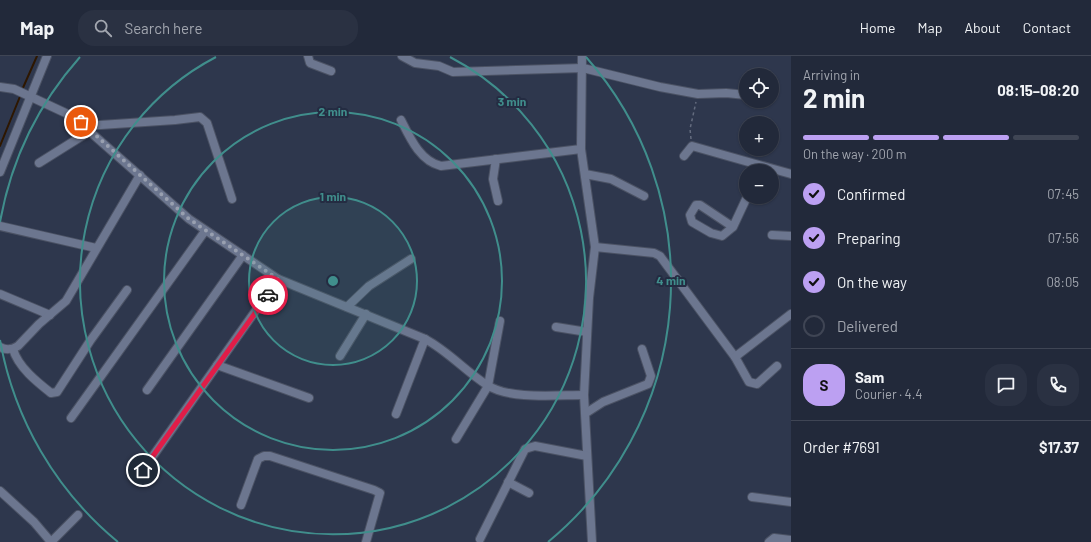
<!DOCTYPE html>
<html lang="en">
<head>
<meta charset="utf-8">
<style>
  :root { --surface:#22293a; --page:#2a3142; --text:#f1f3f6; --muted:#a2a6af; --line:#3f4554; --accent:#bca0f2 }
  body { margin:0; font-family:Barlow,sans-serif; background:var(--page); color:var(--text); height:100vh; display:flex; flex-direction:column; font-size:15px; white-space:nowrap }
  * { box-sizing:border-box; margin:0 }
  p { font-size:13px; color:var(--muted) }
  .icon { flex:none; width:22px; height:22px; fill:none; stroke:currentColor; stroke-width:2; stroke-linecap:round; stroke-linejoin:round }
  .map { position:relative; flex:1; overflow:hidden }
  .details { display:flex; flex-direction:column; background:var(--surface); width:300px }
  .details>* { flex:none }
  .buttons { position:absolute; left:739px; top:12px; display:grid; gap:8px }
  .buttons a { display:grid; place-items:center; width:40px; height:40px; border-radius:50%; background:var(--surface); box-shadow:0 1px 3px #0004,0 0 0 1px var(--line); font-size:20px }
  .pin { position:absolute; display:grid; place-items:center; width:34px; height:34px; color:#fff; margin:-17px; border:2px solid #fff; border-radius:50%; box-shadow:0 1px 4px #0007 }
  .courier { position:absolute; display:grid; place-items:center; width:40px; height:40px; margin:-20px; border:3px solid #e11d48; border-radius:50%; background:#fff; color:#222; box-shadow:0 1px 5px #0007 }
  .overview em { font-style:normal; font-weight:700 }
  .overview div { display:flex; flex-direction:column-reverse }
  .overview { display:flex; align-items:center; justify-content:space-between; height:68px; padding:0 12px }
  h1 { font-size:26px; font-weight:700; line-height:30px }
  .bar { display:grid; grid-template-columns:repeat(4,1fr); gap:6px 4px; align-content:center; height:48px; padding:0 12px }
  .bar i { height:5px; border-radius:3px; background:var(--line) }
  .bar .on { background:var(--accent) }
  .bar p { grid-column:span 4 }
  .line { display:flex; align-items:center; gap:10px; padding:0 12px; border-top:1px solid var(--line) }
  .line div { flex:1 }
  .round { display:grid; place-items:center; flex:none; width:42px; height:42px; border-radius:16px; background:var(--page) }
  ol { padding:0 12px; list-style:none }
  li { display:flex; align-items:center; gap:12px; height:44px }
  li p { margin-inline-start:auto }
  li .icon { padding:4px; border-radius:50%; background:var(--accent); color:#111; stroke-width:4 }
  li:last-child { color:var(--muted) }
  li i { width:22px; height:22px; border:2px solid var(--line); border-radius:50% }
  header { display:flex; align-items:center; gap:24px; box-sizing:border-box; height:56px; padding:0 20px; background:var(--surface); border-bottom:1px solid var(--line) }
  header strong { font-size:19px }
  nav { display:flex; gap:22px; margin-inline-start:auto; font-size:14px }
  .search { width:280px; height:36px; background:var(--page); display:flex; align-items:center; gap:10px; box-sizing:border-box; padding:0 14px; border-radius:16px; color:var(--muted); font-size:15px }
  main { display:flex; flex:1; min-height:0 }
  .map>svg:first-child { display:block }
  .lines { fill:none; stroke-linecap:round; stroke-linejoin:round }
  .stream { stroke:#2e1700; stroke-width:2 }
  .minor-casing { stroke:#4b5264; stroke-width:10 }
  .path { stroke:#646c7f; stroke-width:1.5; stroke-dasharray:3 3; stroke-linecap:butt }
  .minor { stroke:#6c768f; stroke-width:8 }
  .done { stroke:#99a0b0; stroke-width:4; stroke-dasharray:0 7.2 }
  .route { stroke:#e11d48; stroke-width:5 }
  .ring { fill:none; stroke:#408e8c; stroke-width:2 }
  .centre { fill:#408e8c; stroke:#242c42; stroke-width:2 }
  .ring-label { font-size:12px; text-anchor:middle; font-weight:bold; fill:#408e8c; stroke:#242c42; stroke-width:4; stroke-linejoin:round; paint-order:stroke }
</style>
</head>
<body>
<header>
<strong>Map</strong>
<div class="search"><svg class="icon" aria-label="search" viewBox="0 0 24 24"><circle cx="10" cy="10" r="6"/><path d="M15 15l6 6"/></svg>Search here</div>
<nav><a>Home</a><a>Map</a><a>About</a><a>Contact</a></nav>
</header>
<main>
<div class="map">
<svg width="791" height="486" viewBox="0 0 791 486">
  <rect width="100%" height="100%" fill="#2e374d"/>
  <g class="lines">
    <g class="stream">
      <polyline points="22,34 37,0"/>
      <polyline points="0,90 21,38"/>
    </g>
    <g class="minor-casing">
      <g id="minor">
        <polyline points="308,0 310,7 331,15"/>
        <polyline points="402,0 415,7 439,10 453,16 583,12 660,31 698,38 726,37 746,39"/>
        <polyline points="582,0 581,93 595,191 589,242 584,339 592,486"/>
        <path d="M 0,31 L 14,33 L 72,60 L 189,163 L 278,223 L 425,283 C 448,295 465,315 487,329 C 510,344 557,339 584,339"/>
        <path d="M 401,64 C 410,82 420,105 441,110 L 581,93"/>
        <polyline points="85,70 175,64 200,61 207,67 232,143"/>
        <polyline points="684,100 692,90 791,118"/>
        <polyline points="496,103 493,123 498,145"/>
        <polyline points="39,107 90,75"/>
        <polyline points="0,116 47,0"/>
        <polyline points="585,118 611,123 644,140"/>
        <polyline points="0,170 96,192"/>
        <polyline points="733,171 700,149 696,149 690,159 692,166 711,177 722,180 733,171 747,141"/>
        <polyline points="772,179 791,180"/>
        <polyline points="595,191 654,197 660,200 735,301 749,326 757,328 777,310"/>
        <polyline points="0,238 50,259"/>
        <polyline points="347,251 369,230 411,203"/>
        <polyline points="556,271 587,276"/>
        <path d="M 0,291 C 5,294 12,294 18,290 L 39,268 L 66,245 L 140,119"/>
        <path d="M 13,293 C 18,311 37,326 51,337 L 57,336 L 90,285 L 127,234"/>
        <polyline points="340,300 366,258"/>
        <polyline points="735,301 791,258"/>
        <polyline points="217,309 309,342"/>
        <polyline points="147,334 243,199"/>
        <polyline points="586,357 603,346 648,328 651,320 642,293"/>
        <polyline points="396,358 425,283"/>
        <polyline points="71,362 205,175"/>
        <polyline points="456,383 488,330 500,265"/>
        <polyline points="143,414 278,223"/>
        <polyline points="508,426 529,437"/>
        <polyline points="0,435 34,466 51,486"/>
        <polyline points="752,441 791,446"/>
        <polyline points="241,449 258,403 264,400 270,400 374,434 380,437 366,486"/>
        <polyline points="480,483 525,393 535,390 587,400"/>
        <polyline points="51,486 78,459"/>
        <polyline points="769,486 774,482 791,484"/>
      </g>
    </g>
    <polyline class="path" points="691,83 690,73 696,46"/>
    <use href="#minor" class="minor"/>
  </g>
  <g class="lines">
    <polyline class="done" points="81,66 189,163 278,223 268,239"/>
    <polyline class="route" points="143,414 268,239"/>
  </g>
  <circle cx="333" cy="225" r="84" fill="#408e8c" fill-opacity=".12"/>
  <g class="ring">
    <circle cx="333" cy="225" r="84"/>
    <circle cx="333" cy="225" r="169"/>
    <path d="M450 1A253 253 0 1 1 216 1"/>
    <path d="M118 486A338 338 0 0 1 0 284M0 166A338 338 0 0 1 80 1M586 1A338 338 0 0 1 548 486"/>
  </g>
  <circle cx="333" cy="225" r="6" class="centre"/>
  <g class="ring-label">
    <text x="512" y="50">3 min</text>
    <text x="333" y="60">2 min</text>
    <text x="333" y="145">1 min</text>
    <text x="671" y="229">4 min</text>
  </g>
</svg>
<div class="buttons">
<a><svg class="icon" aria-label="locate" viewBox="0 0 24 24"><circle cx="12" cy="12" r="6"/><path d="M12 2v4M12 18v4M2 12h4M18 12h4"/></svg></a>
<a>+</a>
<a>−</a>
</div>
<div class="pin" style="left:81px;top:66px;background:#ea580c"><svg class="icon" aria-label="bag" viewBox="0 0 24 24"><path d="M5 8h14l-1 12H6zM9 8a3 3 0 0 1 6 0"/></svg></div>
<div class="pin" style="left:143px;top:414px;background:#1f2937"><svg class="icon" aria-label="home" viewBox="0 0 24 24"><path d="M3 11l9-7 9 7M6 9v11h12V9"/></svg></div>
<div class="courier" style="left:268px;top:239px"><svg class="icon" aria-label="car" viewBox="0 0 24 24"><path d="M5 17H2v-5l4-1 3-4h7l3 4 3 1v5h-3M9 17h6M6 11h13"/><circle cx="7" cy="17" r="2"/><circle cx="17" cy="17" r="2"/></svg></div>
</div>
<section class="details">
<div class="overview"><div><h1>2 min</h1><p>Arriving in</p></div><em>08:15–08:20</em></div>
<div class="bar"><i class="on"></i><i class="on"></i><i class="on"></i><i></i><p>On the way · 200 m</p></div>
<ol>
<li><svg class="icon" aria-label="check" viewBox="0 0 24 24"><path d="M5 12l5 5 9-10"/></svg>Confirmed<p>07:45</p></li>
<li><svg class="icon" aria-label="check" viewBox="0 0 24 24"><path d="M5 12l5 5 9-10"/></svg>Preparing<p>07:56</p></li>
<li><svg class="icon" aria-label="check" viewBox="0 0 24 24"><path d="M5 12l5 5 9-10"/></svg>On the way<p>08:05</p></li>
<li><i></i>Delivered</li>
</ol>
<div class="line" style="height:72px"><b class="round" style="background:var(--accent);color:#111">S</b><div><b>Sam</b><p>Courier · 4.4</p></div><a class="round"><svg class="icon" aria-label="chat" viewBox="0 0 24 24"><path d="M4 5h16v11H9l-5 4z"/></svg></a><a class="round"><svg class="icon" aria-label="phone" viewBox="0 0 24 24"><path d="M5 4h4l2 5-3 2q2 4 5 5l2-3 5 2v4C11 20 4 13 5 4z"/></svg></a></div>
<div class="line" style="height:52px"><div>Order #7691</div><b>$17.37</b></div>
</section>
</main>
</body>
</html>
